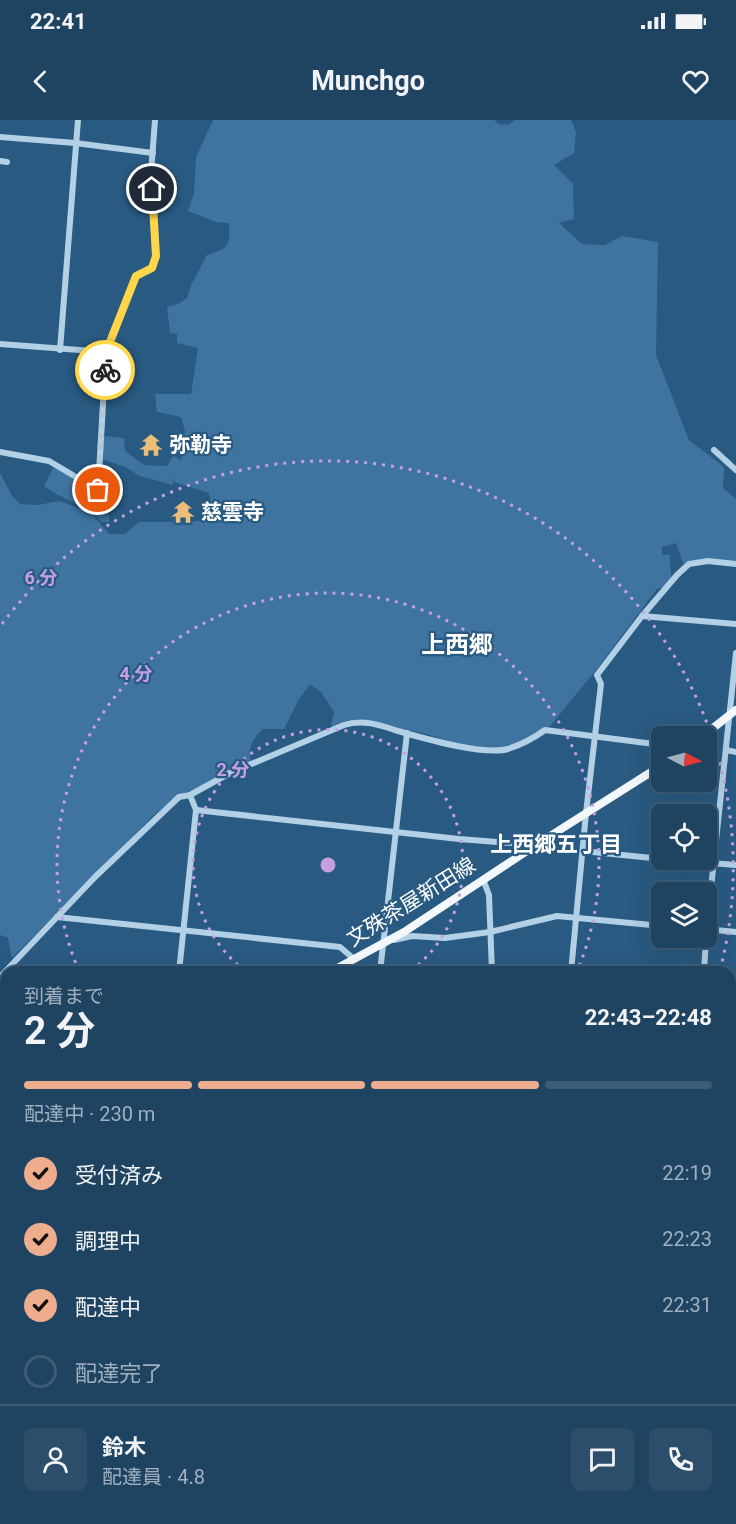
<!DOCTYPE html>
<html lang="ja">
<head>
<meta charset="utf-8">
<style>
  :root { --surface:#1f4462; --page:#2c4e6b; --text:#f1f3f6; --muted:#a1b0be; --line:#3c5c77; --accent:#eead8d }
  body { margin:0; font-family:Roboto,"Noto Sans JP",sans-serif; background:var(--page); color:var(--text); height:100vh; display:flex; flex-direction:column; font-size:22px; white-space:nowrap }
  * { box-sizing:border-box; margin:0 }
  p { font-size:20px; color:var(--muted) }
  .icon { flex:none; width:33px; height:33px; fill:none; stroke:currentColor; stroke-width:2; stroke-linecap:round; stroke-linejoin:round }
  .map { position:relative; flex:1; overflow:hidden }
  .panel { position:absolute; left:0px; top:846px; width:736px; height:558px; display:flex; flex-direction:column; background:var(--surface); border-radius:18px 18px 0 0; box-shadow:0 6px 24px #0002,0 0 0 2px var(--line) }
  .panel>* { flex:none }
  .needle { width:39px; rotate:96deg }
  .controls { position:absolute; left:651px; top:606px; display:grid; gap:12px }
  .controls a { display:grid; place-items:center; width:66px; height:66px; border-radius:9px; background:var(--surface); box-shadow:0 6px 24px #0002,0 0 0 2px var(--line); font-size:30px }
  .pin { position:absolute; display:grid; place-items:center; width:51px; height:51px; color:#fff; margin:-26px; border:3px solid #fff; border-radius:50%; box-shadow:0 2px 6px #0007 }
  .courier { position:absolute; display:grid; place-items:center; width:60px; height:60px; margin:-30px; border:4px solid #ffd54a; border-radius:50%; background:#fff; color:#222; box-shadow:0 2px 8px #0007 }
  .overview em { font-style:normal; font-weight:700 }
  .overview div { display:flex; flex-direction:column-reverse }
  .overview { display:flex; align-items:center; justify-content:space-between; height:102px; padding:0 24px }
  h1 { font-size:39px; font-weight:700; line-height:45px }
  .bar { display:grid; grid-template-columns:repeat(4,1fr); gap:9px 6px; align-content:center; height:72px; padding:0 24px }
  .bar i { height:8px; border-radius:4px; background:var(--line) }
  .bar .selected { background:var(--accent) }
  .bar p { grid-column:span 4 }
  .line { display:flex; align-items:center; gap:15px; padding:0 24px; border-top:2px solid var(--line) }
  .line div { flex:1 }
  .round { display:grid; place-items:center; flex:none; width:63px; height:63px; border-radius:9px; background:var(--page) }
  ol { padding:0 24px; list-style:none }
  li { display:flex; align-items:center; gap:18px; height:66px }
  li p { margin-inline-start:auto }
  li .icon { padding:6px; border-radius:50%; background:var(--accent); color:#111; stroke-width:4 }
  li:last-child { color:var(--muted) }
  li i { width:33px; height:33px; border:3px solid var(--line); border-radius:50% }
  .status { display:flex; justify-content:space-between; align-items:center; height:42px; padding:0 30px; background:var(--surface); direction:ltr }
  .status svg { height:16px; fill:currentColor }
  header { display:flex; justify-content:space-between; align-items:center; height:78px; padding:0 24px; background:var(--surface); font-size:27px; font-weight:700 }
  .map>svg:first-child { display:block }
  .green { fill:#3e749f }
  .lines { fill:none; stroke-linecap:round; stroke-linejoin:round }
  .stream { stroke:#a7cce6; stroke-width:1.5 }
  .river { stroke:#5c7e99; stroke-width:10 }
  .minor { stroke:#b2d0e6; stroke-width:6 }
  .major { stroke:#f3f8fd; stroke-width:8 }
  .highway { stroke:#fff; stroke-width:9 }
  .done { stroke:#b4c5d3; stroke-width:6; stroke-dasharray:0 10.8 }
  .route { stroke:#ffd54a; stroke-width:8 }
  .ring { fill:none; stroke:#c4a0e2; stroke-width:3; stroke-dasharray:3 6 }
  .labels { text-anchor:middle; stroke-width:4.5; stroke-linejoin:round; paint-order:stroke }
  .poi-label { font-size:21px; font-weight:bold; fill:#fff; stroke:#295a82; text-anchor:start }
  .street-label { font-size:21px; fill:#fff; stroke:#295a82 }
  .neighbourhood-label { font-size:22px; font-weight:bold; fill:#fff; stroke:#295a82 }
  .quarter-label { font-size:24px; font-weight:bold; fill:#fff; stroke:#295a82 }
  .centre { fill:#c4a0e2; stroke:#295a82; stroke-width:3 }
  .ring-label { font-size:18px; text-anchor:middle; font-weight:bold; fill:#c4a0e2; stroke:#295a82; stroke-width:4.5; stroke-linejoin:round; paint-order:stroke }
</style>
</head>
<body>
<div class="status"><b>22:41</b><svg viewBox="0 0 49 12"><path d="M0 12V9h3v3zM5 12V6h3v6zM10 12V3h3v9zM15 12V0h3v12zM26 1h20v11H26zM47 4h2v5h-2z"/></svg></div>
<header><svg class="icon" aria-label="back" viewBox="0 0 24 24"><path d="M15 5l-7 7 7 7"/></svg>Munchgo<svg class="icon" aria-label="heart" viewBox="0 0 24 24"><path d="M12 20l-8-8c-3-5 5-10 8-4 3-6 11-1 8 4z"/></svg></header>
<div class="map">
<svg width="736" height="1404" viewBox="0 0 736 1404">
  <rect width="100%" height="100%" fill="#295a82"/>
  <g class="green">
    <path d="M 213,0 L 494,0 L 499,4 L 508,5 L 515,0 L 571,0 L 576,12 L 574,33 L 554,45 L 573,64 L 574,99 L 559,103 L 582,124 L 605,125 L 622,116 L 658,122 L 656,235 L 689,320 L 724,347 L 723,368 L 736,379 L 736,442 L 712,439 L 684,446 L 676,423 L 662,427 L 662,435 L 670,435 C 668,451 680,464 657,469 L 596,550 L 551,605 L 528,623 L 485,632 L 423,613 L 367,602 L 335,610 L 331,605 L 334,592 L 321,572 L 310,564 L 298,581 L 284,609 L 263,609 C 252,619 245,632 253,646 L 184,673 L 155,694 L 12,838 L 8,818 L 0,815 L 0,353 L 12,376 L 20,384 L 37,385 L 60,381 L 91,393 L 109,414 L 125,414 L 139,402 L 175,402 L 180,404 L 201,400 L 211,383 L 209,373 L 174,362 L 175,357 L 172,365 L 140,356 L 125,347 L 102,339 L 104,316 L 124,318 L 125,331 L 144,345 L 167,346 L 173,336 L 181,340 L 182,338 L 185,311 L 181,297 L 157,292 L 155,274 L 191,274 L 198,228 L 177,223 L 177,214 L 170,213 L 167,187 L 180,183 L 187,178 L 191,165 L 207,135 C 229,128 230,127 229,103 L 216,102 L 188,91 L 194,73 L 196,37 Z"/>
    <path d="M 54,347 L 107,378 L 109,402 L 102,402 C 84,384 64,381 44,366 Z"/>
    <polygon points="0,1304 6,1305 6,1335 0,1357"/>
    <polygon points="128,1398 160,1398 156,1404 127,1404"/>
  </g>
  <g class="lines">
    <polyline class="stream" points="15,852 17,850 42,852"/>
    <g class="river">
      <polyline points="730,1149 736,1141"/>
      <polyline points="699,1404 699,1398"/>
    </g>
    <g class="minor">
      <polyline points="0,17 75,23 153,33"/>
      <polyline points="0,41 7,42"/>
      <polyline points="0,224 106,232"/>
      <polyline points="60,230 78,0"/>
      <polyline points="714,330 736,350"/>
      <polyline points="0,332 49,341 98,370 106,232 136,157 152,148 156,136 151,53 155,0"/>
      <polyline points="642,496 736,504"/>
      <polyline points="726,630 736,632"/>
      <polyline points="196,690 459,719 536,725"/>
      <polyline points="583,731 662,739"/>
      <polyline points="672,740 736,745"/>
      <polyline points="483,759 489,775 492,852"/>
      <polyline points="57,797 340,827 354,839"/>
      <polyline points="706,809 736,812"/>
      <polyline points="706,815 736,533"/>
      <polyline points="394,820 412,816 445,818 490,812 557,796 662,806"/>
      <polyline points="179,852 196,690 190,675"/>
      <polyline points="380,852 407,613"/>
      <polyline points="571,852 586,693 601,564 597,555 642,496 677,455 689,444 708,441 736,444"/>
      <polyline points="704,852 706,818"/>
      <path d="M 0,857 L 95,757 L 179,677 L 190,675 L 230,653 L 344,605 C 363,599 380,605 398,611 C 423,618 484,636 508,629 C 520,625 534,618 545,610 L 662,625"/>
      <polyline points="730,940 736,941"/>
      <polyline points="730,1066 736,1067"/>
      <polyline points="0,1119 6,1120"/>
      <polyline points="730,1194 736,1194"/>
      <polyline points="0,1247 6,1248"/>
      <polyline points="730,1321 736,1322"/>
      <polyline points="730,1385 736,1386"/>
      <polyline points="0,1394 6,1395"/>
      <polyline points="18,1398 34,1402 33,1404"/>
      <polyline points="563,1398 563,1404"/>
      <polyline points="124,1404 124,1398"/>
      <polyline points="224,1404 224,1398"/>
      <polyline points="324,1404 325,1398"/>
      <polyline points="411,1404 412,1398"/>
      <polyline points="454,1404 459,1398"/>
      <polyline points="647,1404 647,1398"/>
      <polyline points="704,1404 705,1398"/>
    </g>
    <g class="major">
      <polyline points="703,616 736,590"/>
      <polyline points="330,852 404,812 536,725 662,645"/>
      <polyline points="0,970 6,967"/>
    </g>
    <g class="highway">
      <polyline points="0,864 6,873"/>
      <polyline points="262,1398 264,1404"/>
    </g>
  </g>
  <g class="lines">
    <polyline class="done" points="98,370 105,250"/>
    <polyline class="route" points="105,250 106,232 136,156 152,148 156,136 152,69"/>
  </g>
  <g class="ring">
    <path d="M245 851A135 135 0 1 1 411 851"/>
    <path d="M79 851A271 271 0 1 1 577 851"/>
    <path d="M2 504A406 406 0 0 1 720 850"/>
  </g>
  <defs>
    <g id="temple-bare" transform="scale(1.8)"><path d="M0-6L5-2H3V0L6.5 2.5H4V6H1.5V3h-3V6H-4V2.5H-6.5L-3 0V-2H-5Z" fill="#ecbe7a" stroke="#295a82" stroke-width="2.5" paint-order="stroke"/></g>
  </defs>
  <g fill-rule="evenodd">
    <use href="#temple-bare" x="151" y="325"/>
    <use href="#temple-bare" x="183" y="392"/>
  </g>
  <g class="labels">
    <g class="poi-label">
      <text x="169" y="332">弥勒寺</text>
      <text x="201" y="399">慈雲寺</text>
    </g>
    <g class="street-label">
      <text transform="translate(411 782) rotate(-32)" y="7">文殊茶屋新田線</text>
    </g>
    <g class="neighbourhood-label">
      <text x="556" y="732">上西郷五丁目</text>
    </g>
    <g class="quarter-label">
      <text x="457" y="533">上西郷</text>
    </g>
  </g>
  <circle cx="328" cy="745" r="9" class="centre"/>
  <g class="ring-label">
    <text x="41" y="464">6 分</text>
    <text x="136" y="560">4 分</text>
    <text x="233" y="656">2 分</text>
  </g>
</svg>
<div class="controls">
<a><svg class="needle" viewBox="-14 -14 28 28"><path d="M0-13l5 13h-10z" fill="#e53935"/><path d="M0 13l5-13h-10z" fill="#a1b0be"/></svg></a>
<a><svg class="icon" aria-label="locate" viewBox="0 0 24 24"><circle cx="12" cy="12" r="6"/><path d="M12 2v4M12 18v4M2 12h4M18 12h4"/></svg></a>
<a><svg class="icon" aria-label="layers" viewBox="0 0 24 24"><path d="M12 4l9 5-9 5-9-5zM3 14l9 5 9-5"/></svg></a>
</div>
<div class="pin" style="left:98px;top:370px;background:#ea580c"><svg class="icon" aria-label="bag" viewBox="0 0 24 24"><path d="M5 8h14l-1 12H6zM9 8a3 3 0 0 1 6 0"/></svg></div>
<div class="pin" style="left:152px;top:69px;background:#1f2937"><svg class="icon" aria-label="home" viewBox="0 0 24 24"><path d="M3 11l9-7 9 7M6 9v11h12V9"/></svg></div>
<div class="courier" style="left:105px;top:250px"><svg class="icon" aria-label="bike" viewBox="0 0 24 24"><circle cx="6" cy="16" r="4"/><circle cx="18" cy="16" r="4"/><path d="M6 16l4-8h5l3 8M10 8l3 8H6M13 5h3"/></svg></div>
<section class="panel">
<div class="overview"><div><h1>2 分</h1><p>到着まで</p></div><em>22:43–22:48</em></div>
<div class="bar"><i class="selected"></i><i class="selected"></i><i class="selected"></i><i></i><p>配達中 · 230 m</p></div>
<ol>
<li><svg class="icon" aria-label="check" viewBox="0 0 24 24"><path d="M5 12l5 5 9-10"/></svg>受付済み<p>22:19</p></li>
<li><svg class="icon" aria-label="check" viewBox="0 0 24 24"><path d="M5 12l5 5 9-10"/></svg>調理中<p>22:23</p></li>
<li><svg class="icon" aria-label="check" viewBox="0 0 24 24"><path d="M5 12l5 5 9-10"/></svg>配達中<p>22:31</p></li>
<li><i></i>配達完了</li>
</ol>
<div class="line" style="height:108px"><a class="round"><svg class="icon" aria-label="person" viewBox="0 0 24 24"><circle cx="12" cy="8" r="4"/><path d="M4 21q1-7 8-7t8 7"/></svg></a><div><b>鈴木</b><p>配達員 · 4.8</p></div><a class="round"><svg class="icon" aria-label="chat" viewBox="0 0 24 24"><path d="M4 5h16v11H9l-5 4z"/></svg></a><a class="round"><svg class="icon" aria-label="phone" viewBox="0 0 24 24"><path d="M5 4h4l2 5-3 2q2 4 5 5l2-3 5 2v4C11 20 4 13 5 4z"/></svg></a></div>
</section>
</div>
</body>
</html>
